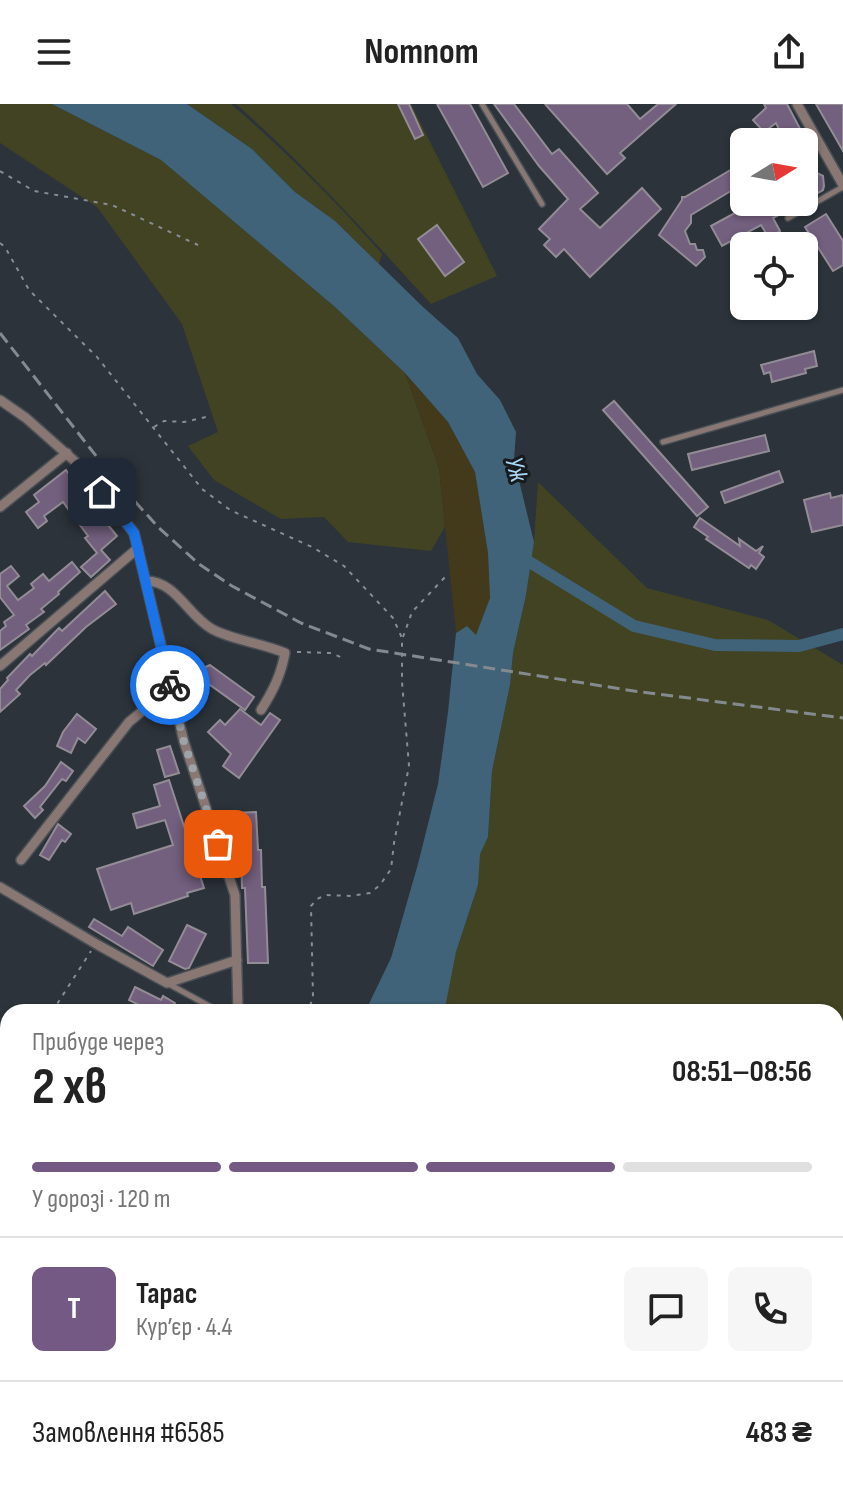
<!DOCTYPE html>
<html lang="uk">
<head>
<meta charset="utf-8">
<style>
  :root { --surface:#fff; --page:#f6f6f6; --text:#222; --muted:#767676; --line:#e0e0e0; --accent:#735984 }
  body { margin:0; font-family:"Sofia Sans Condensed",sans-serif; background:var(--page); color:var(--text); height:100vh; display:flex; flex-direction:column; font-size:30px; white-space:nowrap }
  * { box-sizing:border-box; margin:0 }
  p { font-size:26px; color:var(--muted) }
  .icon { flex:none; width:44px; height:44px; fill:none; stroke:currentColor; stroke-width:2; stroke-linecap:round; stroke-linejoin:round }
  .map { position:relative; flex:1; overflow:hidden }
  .panel { position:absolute; left:0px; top:900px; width:844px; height:496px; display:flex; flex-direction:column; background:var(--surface); border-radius:24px 24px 0 0; box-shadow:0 2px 6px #0004 }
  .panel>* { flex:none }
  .needle { width:52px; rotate:79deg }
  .tools { position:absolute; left:730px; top:24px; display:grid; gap:16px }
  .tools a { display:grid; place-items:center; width:88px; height:88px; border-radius:12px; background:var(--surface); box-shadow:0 2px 6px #0004; font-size:40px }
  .pin { position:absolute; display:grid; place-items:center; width:68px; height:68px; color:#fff; margin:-34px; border-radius:16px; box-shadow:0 4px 12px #0006 }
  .courier { position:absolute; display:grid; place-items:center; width:80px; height:80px; margin:-40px; border:6px solid #1a73e8; border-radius:50%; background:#fff; color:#222; box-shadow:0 2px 10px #0007 }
  .headline em { font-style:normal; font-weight:700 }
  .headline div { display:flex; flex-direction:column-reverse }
  .headline { display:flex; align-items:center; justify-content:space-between; height:136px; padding:0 32px }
  h1 { font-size:52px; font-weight:700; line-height:60px }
  .bar { display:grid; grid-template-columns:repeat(4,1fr); gap:12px 8px; align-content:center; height:96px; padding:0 32px }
  .bar i { height:10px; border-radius:6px; background:var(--line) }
  .bar .on { background:var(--accent) }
  .bar p { grid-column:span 4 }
  .line { display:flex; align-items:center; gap:20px; padding:0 32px; border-top:2px solid var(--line) }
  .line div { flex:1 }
  .round { display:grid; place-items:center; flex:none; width:84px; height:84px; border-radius:12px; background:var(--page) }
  header { display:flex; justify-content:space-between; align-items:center; height:104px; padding:0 32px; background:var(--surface); font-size:36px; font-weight:700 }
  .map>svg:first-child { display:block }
  .green { fill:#414323 }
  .sand { fill:#423a1a }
  .water { fill:#406379 }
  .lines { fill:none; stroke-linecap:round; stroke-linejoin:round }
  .canal { stroke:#406379; stroke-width:12 }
  .building { fill:#735f7e; stroke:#928c95; stroke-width:2 }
  .service-casing { stroke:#484f55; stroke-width:8 }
  .minor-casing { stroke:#484f55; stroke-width:12 }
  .path { stroke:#888e94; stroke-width:2; stroke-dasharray:4 6; stroke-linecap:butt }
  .service { stroke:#897773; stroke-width:5 }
  .minor { stroke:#897773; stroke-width:9 }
  .rail { stroke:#848a8f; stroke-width:3; stroke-dasharray:12 6; stroke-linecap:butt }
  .done { stroke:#9ea4a9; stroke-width:8; stroke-dasharray:0 14.4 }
  .route { stroke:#1a73e8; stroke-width:10 }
  .labels { text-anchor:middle; stroke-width:6; stroke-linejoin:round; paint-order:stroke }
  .water-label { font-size:26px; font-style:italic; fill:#a8d8f8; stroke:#171b1e }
</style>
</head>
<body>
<header><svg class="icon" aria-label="menu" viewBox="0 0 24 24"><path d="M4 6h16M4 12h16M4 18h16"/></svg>Nomnom<svg class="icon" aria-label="share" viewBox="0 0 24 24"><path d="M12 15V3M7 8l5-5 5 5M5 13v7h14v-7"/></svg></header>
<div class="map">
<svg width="843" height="1396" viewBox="0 0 843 1396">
  <rect width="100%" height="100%" fill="#2c333a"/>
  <g class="green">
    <polygon points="0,0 52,0 161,56 335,203 405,269 439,364 445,423 431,447 348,438 324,413 281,415 214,376 188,342 218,328 182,220 97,103 0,39"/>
    <path d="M 187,0 L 231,0 C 285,47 335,96 382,150 L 379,160 L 335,117 L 295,88 L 252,45 Z"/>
    <path d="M 236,0 L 411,0 L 497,172 L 431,200 C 368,131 306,62 236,0 Z"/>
    <polygon points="538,378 647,484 768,516 843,561 843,1396 260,1396 260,1388 836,1388 836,908 443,908 456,848 478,781 479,750 488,733 492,667 510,581 513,549 526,491 534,438"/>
  </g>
  <polygon class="sand" points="405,269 448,318 475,368 488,449 490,494 476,532 467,522 456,529 439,364"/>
  <polygon class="water" points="52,0 187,0 252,45 295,88 335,117 423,203 458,234 477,270 500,296 516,328 514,356 534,438 526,491 513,549 510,581 492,667 488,733 480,750 478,781 456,848 445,904 443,908 365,908 391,854 418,760 438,680 448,608 456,529 467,522 476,531 490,494 488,449 475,368 448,318 405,269 335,203 161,56"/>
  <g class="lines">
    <polyline class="canal" points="518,451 634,522 715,541 799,542 843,530"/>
  </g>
  <g class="building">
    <polygon points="398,0 409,0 423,31 415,35"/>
    <polygon points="437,0 470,0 508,69 483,83"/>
    <polygon points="494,0 514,0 552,50 559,45 598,89 580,105 600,124 642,84 661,105 590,173 564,145 556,153 544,141 550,135 539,125 568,95 539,62"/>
    <polygon points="545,0 627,0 640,15 658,0 676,0 620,49 625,54 607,70"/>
    <polygon points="764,0 787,0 807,38 785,38 776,19 764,28 753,16 766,4"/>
    <polygon points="816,0 843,0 843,47"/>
    <polygon points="744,58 744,79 691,111 691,119 685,127 690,140 695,140 697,146 703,146 705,153 696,162 659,131 682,96 682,93 685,93"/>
    <polygon points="813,67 823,72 824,82 823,86 804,97 804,72"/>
    <polygon points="755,98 802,98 773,114 780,127 769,134 761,121 722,142 711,122"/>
    <polygon points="826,110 843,137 843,161 833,167 805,123"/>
    <polygon points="437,121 464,158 445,172 418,135"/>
    <polygon points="814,247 817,262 805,265 806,269 772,278 770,268 764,270 761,261"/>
    <polygon points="614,297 708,403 697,412 603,306"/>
    <polygon points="765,331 769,347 692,366 688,350"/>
    <polygon points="66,366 89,398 91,396 105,415 104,416 117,432 101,446 110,456 91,473 81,463 97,449 85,434 88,432 63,398 44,412 47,417 38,424 26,408 39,398 34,391"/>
    <polygon points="779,367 783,378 725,399 721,388"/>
    <polygon points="830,389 831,394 843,391 843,421 812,428 804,396"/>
    <polygon points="700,414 740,442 739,435 756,447 763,442 759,449 764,453 756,465 751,461 749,464 706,435 708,433 694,423"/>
    <polygon points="72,458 80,468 58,488 59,490 41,505 44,508 26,521 29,525 0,546 0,527 6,522 4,518 14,511 0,493 0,470 11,462 19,472 7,482 18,496 34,484 31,480 43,470 49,477"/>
    <polygon points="105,487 116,500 86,523 46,561 45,559 30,571 16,586 20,590 0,608 0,585 8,576 7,574 30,550 32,552 59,524 62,527"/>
    <polygon points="210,561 254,593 245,606 210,581 188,590 181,574"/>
    <polygon points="240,605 261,621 270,609 280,616 239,674 223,662 231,650 208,628 220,616 225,621"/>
    <polygon points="77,610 96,625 85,639 78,634 71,649 57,642 63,628"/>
    <polygon points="170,642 179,669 165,673 157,646"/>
    <polygon points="61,658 73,667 66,677 62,675 40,703 43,706 35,714 24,702 45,682"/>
    <polygon points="169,676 204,784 187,789 188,792 134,810 131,799 111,806 97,765 173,741 165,716 137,724 133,710 160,702 154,681"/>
    <polygon points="256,708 258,746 261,746 262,783 265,783 268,859 248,859 245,784 242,784 241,746 237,746 236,709"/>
    <polygon points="58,720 71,730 65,738 62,736 49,756 40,751"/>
    <polygon points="94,815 122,832 128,823 163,846 153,862 89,823"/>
    <polygon points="187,821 206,830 189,864 185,865 169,857"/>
    <polygon points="135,883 161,896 163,892 175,899 170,908 153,908 129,896"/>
  </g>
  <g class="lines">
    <g class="service-casing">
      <g id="service">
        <polyline points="482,0 542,100"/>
        <polyline points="788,114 843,83"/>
        <polyline points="663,338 843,286"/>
        <polyline points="167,879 220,908"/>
        <polyline points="93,1388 108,1395 130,1396"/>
      </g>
    </g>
    <g class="minor-casing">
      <g id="minor">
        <polyline points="797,0 843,81"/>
        <polyline points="0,296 26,314 87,368 134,429 184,638 235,791 238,908"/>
        <polyline points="0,403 67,349"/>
        <path d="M 146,477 C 176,477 188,512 212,525 C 232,536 262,539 285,549 C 281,571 273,587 261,606"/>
        <polyline points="0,562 138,444"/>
        <polyline points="21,756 129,618 158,594 172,588"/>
        <polyline points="0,783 98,841 167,879 237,856"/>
        <polyline points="130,1396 131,1388"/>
      </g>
    </g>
    <g class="path">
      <polyline points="0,67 34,87 112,101 198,141"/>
      <polyline points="0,139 5,143 29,186 97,253 202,385 230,406 312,443 344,462 393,514 402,534 402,578 409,662 394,739 391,765 380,781 370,789 351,792 326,791 317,795 311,802 313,893 308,908"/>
      <polyline points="154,323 164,317 184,318 206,313"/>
      <polyline points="403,533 412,508 447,471"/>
      <polyline points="297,548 331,549 343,554"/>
      <polyline points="52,908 91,847"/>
      <polyline points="152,1396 153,1388"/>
    </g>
    <use href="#service" class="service"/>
    <use href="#minor" class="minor"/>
    <polyline class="rail" points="0,229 111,371 159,424 199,460 232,482 301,519 369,545 634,587 843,614"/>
  </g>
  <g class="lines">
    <polyline class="done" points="170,581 184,638 218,740"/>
    <polyline class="route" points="102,388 134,429 170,581"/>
  </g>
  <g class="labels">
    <g class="water-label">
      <text transform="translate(517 365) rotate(75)" y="9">Уж</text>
    </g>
  </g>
</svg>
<div class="tools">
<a><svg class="needle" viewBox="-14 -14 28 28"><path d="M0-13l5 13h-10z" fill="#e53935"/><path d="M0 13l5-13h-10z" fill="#767676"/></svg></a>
<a><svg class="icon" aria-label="locate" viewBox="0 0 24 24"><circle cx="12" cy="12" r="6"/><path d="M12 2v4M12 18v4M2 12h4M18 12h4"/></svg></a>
</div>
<div class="pin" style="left:218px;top:740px;background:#ea580c"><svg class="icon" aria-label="bag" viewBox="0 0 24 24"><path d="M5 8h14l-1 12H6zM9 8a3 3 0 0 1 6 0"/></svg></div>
<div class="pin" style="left:102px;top:388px;background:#1f2937"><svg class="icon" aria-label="home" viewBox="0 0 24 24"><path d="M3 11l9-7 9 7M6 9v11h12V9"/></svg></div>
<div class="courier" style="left:170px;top:581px"><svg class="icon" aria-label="bike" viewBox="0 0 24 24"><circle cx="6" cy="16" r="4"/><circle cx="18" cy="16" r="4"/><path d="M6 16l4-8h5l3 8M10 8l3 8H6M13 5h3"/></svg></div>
<section class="panel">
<div class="headline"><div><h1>2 хв</h1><p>Прибуде через</p></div><em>08:51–08:56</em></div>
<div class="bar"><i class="on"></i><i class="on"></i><i class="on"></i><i></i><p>У дорозі · 120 m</p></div>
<div class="line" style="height:144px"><b class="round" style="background:var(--accent);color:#fff">Т</b><div><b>Тарас</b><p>Кур’єр · 4.4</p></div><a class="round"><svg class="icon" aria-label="chat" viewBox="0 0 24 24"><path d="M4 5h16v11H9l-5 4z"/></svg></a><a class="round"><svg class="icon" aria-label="phone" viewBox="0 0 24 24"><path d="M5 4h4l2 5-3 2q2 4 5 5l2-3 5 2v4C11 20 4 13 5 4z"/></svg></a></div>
<div class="line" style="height:104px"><div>Замовлення #6585</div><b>483 ₴</b></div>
</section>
</div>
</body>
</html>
